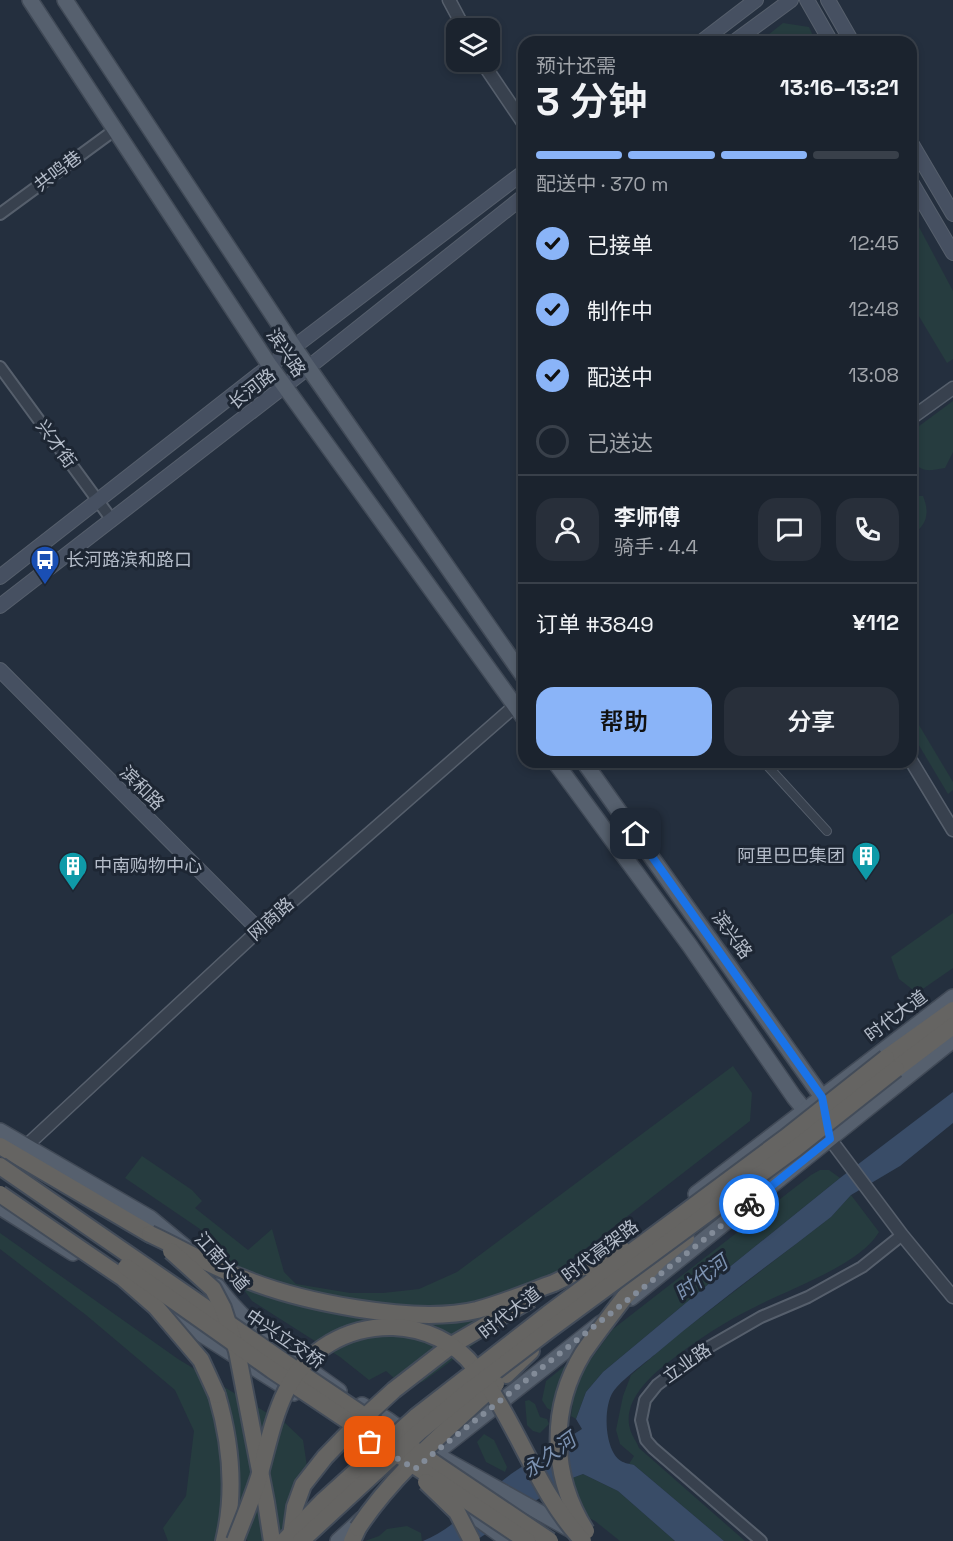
<!DOCTYPE html>
<html lang="zh">
<head>
<meta charset="utf-8">
<style>
  :root { --surface:#1b232e; --page:#282f3a; --text:#f1f3f6; --muted:#a0a4aa; --line:#39404a; --accent:#8ab4f8 }
  body { margin:0; font-family:"Space Grotesk","Noto Sans SC",sans-serif; background:var(--page); color:var(--text); height:100vh; display:flex; flex-direction:column; font-size:22px; white-space:nowrap }
  * { box-sizing:border-box; margin:0 }
  p { font-size:20px; color:var(--muted) }
  .icon { flex:none; width:33px; height:33px; fill:none; stroke:currentColor; stroke-width:2; stroke-linecap:round; stroke-linejoin:round }
  .map { position:relative; flex:1; overflow:hidden }
  .details { position:absolute; left:518px; top:36px; width:399px; height:732px; display:flex; flex-direction:column; background:var(--surface); border-radius:18px; box-shadow:0 3px 9px #0003,0 0 0 2px var(--line) }
  .details>* { flex:none }
  .buttons { position:absolute; left:446px; top:18px; display:grid; gap:12px }
  .buttons a { display:grid; place-items:center; width:54px; height:54px; border-radius:12px; background:var(--surface); box-shadow:0 3px 9px #0003,0 0 0 2px var(--line); font-size:30px }
  .pin { position:absolute; display:grid; place-items:center; width:51px; height:51px; color:#fff; margin:-26px; border-radius:12px; box-shadow:0 3px 9px #0006 }
  .courier { position:absolute; display:grid; place-items:center; width:60px; height:60px; margin:-30px; border:4px solid #1a73e8; border-radius:50%; background:#fff; color:#222; box-shadow:0 2px 8px #0007 }
  .overview em { font-style:normal; font-weight:600 }
  .overview div { display:flex; flex-direction:column-reverse }
  .overview { display:flex; align-items:center; justify-content:space-between; height:102px; padding:0 18px }
  h1 { font-size:39px; font-weight:600; line-height:45px }
  .bar { display:grid; grid-template-columns:repeat(4,1fr); gap:9px 6px; align-content:center; height:72px; padding:0 18px }
  .bar i { height:8px; border-radius:4px; background:var(--line) }
  .bar .selected { background:var(--accent) }
  .bar p { grid-column:span 4 }
  .line { display:flex; align-items:center; gap:15px; padding:0 18px; border-top:2px solid var(--line) }
  .line div { flex:1 }
  .round { display:grid; place-items:center; flex:none; width:63px; height:63px; border-radius:18px; background:var(--page) }
  ol { padding:0 18px; list-style:none }
  li { display:flex; align-items:center; gap:18px; height:66px }
  li p { margin-inline-start:auto }
  li .icon { padding:6px; border-radius:50%; background:var(--accent); color:#111; stroke-width:4 }
  li:last-child { color:var(--muted) }
  li i { width:33px; height:33px; border:3px solid var(--line); border-radius:50% }
  .primary-button { display:flex; gap:12px; margin-top:auto; padding:12px 18px }
  .primary-button a { flex:1; height:69px; border-radius:18px; background:var(--accent); color:#111; font-size:24px; font-weight:600; line-height:69px; text-align:center }
  .primary-button a+a { background:var(--page); color:var(--text) }
  .map>svg:first-child { display:block }
  .green { fill:#263c3f }
  .water { fill:#394c67 }
  .lines { fill:none; stroke-linecap:round; stroke-linejoin:round }
  .pedestrian-casing { stroke:#565f6c; stroke-width:10 }
  .minor-casing { stroke:#565f6c; stroke-width:14 }
  .tertiary-casing { stroke:#565f6c; stroke-width:15 }
  .secondary-casing { stroke:#565f6c; stroke-width:16 }
  .primary-casing { stroke:#414a57; stroke-width:18 }
  .trunk-casing { stroke:#434c59; stroke-width:20 }
  .pedestrian { stroke:#38414e; stroke-width:8 }
  .minor { stroke:#38414e; stroke-width:10 }
  .tertiary { stroke:#38414e; stroke-width:12 }
  .secondary { stroke:#465061; stroke-width:14 }
  .primary { stroke:#56606e; stroke-width:15 }
  .trunk { stroke:#656462; stroke-width:16 }
  .trunk-bridge-casing { stroke:#434c59; stroke-width:20; stroke-linecap:butt }
  .trunk-bridge { stroke:#656462; stroke-width:16 }
  .done { stroke:#828b98; stroke-width:6; stroke-dasharray:0 10.8 }
  .route { stroke:#1a73e8; stroke-width:8 }
  .labels { text-anchor:middle; stroke-width:6; stroke-linejoin:round; paint-order:stroke }
  .street-label { font-size:18px; fill:#b4bcc9; stroke:#1d2633 }
  .poi-label { font-size:18px; fill:#b4bcc9; stroke:#1d2633; text-anchor:start }
  .water-label { font-size:20px; font-style:italic; fill:#7c92b1; stroke:#1d2633 }
</style>
</head>
<body>
<div class="map">
<svg width="953" height="1541" viewBox="0 0 953 1541">
  <rect width="100%" height="100%" fill="#242f3e"/>
  <g class="green">
    <polygon points="783,23 809,27 816,42 759,42"/>
    <polygon points="911,212 953,291 953,359 947,363 911,303"/>
    <path d="M 953,401 L 953,452 L 945,468 C 928,471 923,473 911,460 L 911,432 Z"/>
    <path d="M 914,496 L 923,496 C 930,513 927,526 911,535 L 911,497 Z"/>
    <polygon points="910,710 953,782 953,790 948,794 911,732"/>
    <polygon points="953,913 953,968 917,993 899,979 891,957"/>
    <polygon points="733,1066 752,1093 750,1121 562,1267 504,1322 424,1381 396,1393 387,1385 394,1378 386,1371 369,1380 340,1357 252,1301 200,1229 125,1178 142,1156 192,1190 202,1201 195,1208 248,1250 272,1229 284,1272 296,1284 350,1293 383,1293 419,1289 457,1272"/>
    <polygon points="820,1170 829,1170 840,1178 711,1282 603,1372 586,1392 576,1419 571,1416 574,1394 585,1367 613,1329 811,1175"/>
    <path d="M 851,1195 L 879,1232 C 860,1265 789,1289 755,1307 C 724,1322 697,1340 670,1361 C 650,1376 620,1403 631,1432 C 633,1437 637,1443 639,1448 L 745,1541 L 724,1541 L 634,1465 L 629,1464 L 634,1456 L 620,1444 L 616,1430 L 623,1396 L 631,1375 L 679,1334 L 831,1217 Z"/>
    <polygon points="0,1233 178,1359 267,1413 253,1468 237,1518 223,1541 168,1541 163,1528 186,1496 194,1431 175,1390 86,1315 0,1249"/>
    <polygon points="577,1356 561,1384 552,1411 547,1408 542,1400 546,1381"/>
    <polygon points="529,1400 535,1404 540,1417 547,1419 549,1424 540,1433 533,1431 527,1425 525,1401"/>
    <polygon points="283,1421 303,1440 308,1473 287,1525 270,1541 248,1541 245,1538"/>
    <polygon points="484,1434 494,1440 507,1467 505,1472 486,1462 477,1442"/>
    <polygon points="583,1474 618,1491 675,1541 620,1541 595,1521 544,1495 567,1480"/>
    <polygon points="407,1526 421,1533 422,1541 365,1541 379,1536 387,1529"/>
  </g>
  <path class="water" d="M 953,1092 L 953,1123 L 900,1166 L 851,1195 L 831,1217 C 773,1262 713,1305 658,1352 C 646,1362 621,1380 613,1392 C 603,1407 604,1450 621,1461 C 624,1463 630,1464 634,1465 L 724,1541 L 675,1541 L 618,1491 L 583,1474 L 567,1480 L 475,1541 L 423,1541 C 457,1527 482,1496 511,1474 C 534,1458 559,1444 582,1429 L 576,1419 L 586,1392 L 603,1372 L 711,1282 L 840,1178 Z"/>
  <g class="lines">
    <g class="pedestrian-casing">
      <polyline id="pedestrian" points="764,762 827,831"/>
    </g>
    <g class="minor-casing">
      <g id="minor">
        <polyline points="0,214 116,129"/>
        <polyline points="0,367 112,520"/>
        <polyline points="761,1541 653,1448 646,1440 641,1420 645,1400 657,1385 702,1351 761,1317 808,1297 862,1267 902,1235"/>
      </g>
    </g>
    <g class="tertiary-casing">
      <g id="tertiary">
        <polyline points="449,0 464,28"/>
        <polyline points="482,62 524,124"/>
        <polyline points="910,419 953,388"/>
        <polyline points="910,759 953,830"/>
        <polyline points="830,1139 902,1235 953,1297"/>
        <polyline points="25,1147 259,930 524,698"/>
      </g>
    </g>
    <g class="secondary-casing">
      <g id="secondary">
        <polyline points="807,0 831,42"/>
        <polyline points="828,0 852,42"/>
        <polyline points="701,42 756,0"/>
        <polyline points="734,42 791,0"/>
        <polyline points="910,141 953,214"/>
        <polyline points="910,180 953,253"/>
        <polyline points="0,577 294,347 524,172"/>
        <polyline points="0,606 309,367 524,196"/>
        <polyline points="0,670 259,930"/>
      </g>
    </g>
    <g class="primary-casing">
      <g id="primary">
        <polyline points="30,0 270,366 524,718"/>
        <polyline points="65,0 294,347 524,677"/>
        <polyline points="555,762 690,946 794,1097 811,1118"/>
        <polyline points="584,762 822,1097 824,1106"/>
        <polyline points="0,1131 150,1218 185,1247"/>
        <polyline points="696,1194 953,997"/>
        <polyline points="0,1207 73,1253"/>
        <path d="M 217,1286 C 249,1330 296,1360 339,1391"/>
        <polyline points="631,1298 953,1040"/>
        <polyline points="157,1306 294,1393"/>
        <polyline points="362,1405 388,1420 433,1453 573,1531"/>
        <polyline points="419,1466 601,1323"/>
        <polyline points="455,1502 509,1541"/>
        <polyline points="338,1541 362,1519"/>
      </g>
    </g>
    <g class="trunk-casing">
      <g id="trunk">
        <polyline points="886,1058 953,1010"/>
        <polyline points="896,1069 953,1026"/>
        <polyline points="0,1146 150,1234"/>
        <polyline points="554,1283 587,1267"/>
        <polyline points="624,1298 659,1260 686,1238"/>
        <polyline points="506,1375 531,1351"/>
        <path d="M 217,1395 C 231,1443 236,1491 224,1541"/>
        <polyline points="352,1541 358,1528"/>
      </g>
    </g>
    <use href="#pedestrian" class="pedestrian"/>
    <use href="#minor" class="minor"/>
    <use href="#tertiary" class="tertiary"/>
    <use href="#secondary" class="secondary"/>
    <use href="#primary" class="primary"/>
    <use href="#trunk" class="trunk"/>
    <g class="trunk-bridge-casing">
      <g id="trunk-bridge">
        <polyline points="0,1166 280,1359 550,1541"/>
        <polyline points="0,1194 123,1278 156,1307 201,1360 217,1395"/>
        <path d="M 150,1234 C 180,1248 209,1265 240,1277 C 299,1302 415,1325 477,1310 C 503,1303 529,1292 554,1283"/>
        <polyline points="171,1251 213,1289 223,1308 237,1351 266,1502 272,1541"/>
        <polyline points="126,1267 272,1370 527,1541"/>
        <polyline points="587,1267 621,1248"/>
        <polyline points="426,1482 457,1512 472,1541"/>
        <path d="M 358,1528 C 395,1472 448,1429 496,1384"/>
        <path d="M 586,1531 C 551,1476 549,1409 583,1353 C 596,1334 610,1316 624,1298"/>
        <polyline points="291,1536 295,1507 303,1485 325,1457 356,1425 394,1390 452,1345 531,1299"/>
        <path d="M 235,1541 C 243,1520 252,1499 259,1477 C 267,1449 273,1417 286,1391 C 306,1350 347,1326 393,1327 C 424,1328 456,1342 475,1368 C 517,1421 536,1491 583,1541"/>
        <polyline points="284,1541 322,1502 417,1416 548,1314 785,1138 886,1058"/>
        <polyline points="301,1541 419,1432 469,1391 549,1330 796,1148 896,1069"/>
      </g>
    </g>
    <use href="#trunk-bridge" class="trunk-bridge"/>
  </g>
  <g class="lines">
    <polyline class="done" points="370,1442 415,1469 434,1453 749,1204"/>
    <polyline class="route" points="636,834 822,1097 830,1139 749,1204"/>
  </g>
  <defs>
    <g id="bus-pin" transform="scale(1.5)"><path d="M0 17L-7.5 6A9.5 9.5 0 1 1 7.5 6Z" fill="#1a4fb4" stroke="#1d2633"/><path d="M-5-6H5V4H4V6H2V4H-2V6H-4V4H-5ZM-3.5-4V0h7V-4ZM-3.5 1.2v1.5H-2V1.2ZM2 1.2v1.5H3.5V1.2Z" fill="#fff"/></g>
    <g id="building-pin" transform="scale(1.5)"><path d="M0 17L-7.5 6A9.5 9.5 0 1 1 7.5 6Z" fill="#0f9aa8" stroke="#1d2633"/><path d="M-4-6H4V6H1V3H-1V6H-4ZM-2.5-4.3h1.7v1.8h-1.7ZM.8-4.3h1.7v1.8H.8ZM-2.5-1h1.7V.8h-1.7ZM.8-1h1.7V.8H.8Z" fill="#fff"/></g>
  </defs>
  <g fill-rule="evenodd">
    <use href="#bus-pin" x="45" y="560"/>
    <use href="#building-pin" x="866" y="856"/>
    <use href="#building-pin" x="73" y="866"/>
  </g>
  <g class="labels">
    <g class="street-label">
      <text transform="translate(58 171) rotate(-37)" y="6">共鸣巷</text>
      <text transform="translate(286 353) rotate(56)" y="6">滨兴路</text>
      <text transform="translate(252 389) rotate(-38)" y="6">长河路</text>
      <text transform="translate(56 444) rotate(54)" y="6">兴才街</text>
      <text transform="translate(142 788) rotate(45)" y="6">滨和路</text>
      <text transform="translate(271 919) rotate(-42)" y="6">网商路</text>
      <text transform="translate(732 935) rotate(54)" y="6">滨兴路</text>
      <text transform="translate(896 1016) rotate(-37)" y="6">时代大道</text>
      <text transform="translate(600 1251) rotate(-37)" y="6">时代高架路</text>
      <text transform="translate(222 1262) rotate(49)" y="6">江南大道</text>
      <text transform="translate(510 1313) rotate(-38)" y="6">时代大道</text>
      <text transform="translate(285 1339) rotate(34)" y="6">中兴立交桥</text>
      <text transform="translate(687 1363) rotate(-35)" y="6">立业路</text>
    </g>
    <g class="poi-label">
      <text x="66" y="566">长河路滨和路口</text>
      <text x="845" y="862" text-anchor="end">阿里巴巴集团</text>
      <text x="94" y="872">中南购物中心</text>
    </g>
    <g class="water-label">
      <text transform="translate(701 1278) rotate(-37)" y="7">时代河</text>
      <text transform="translate(549 1455) rotate(-36)" y="7">永久河</text>
    </g>
  </g>
</svg>
<div class="buttons">
<a><svg class="icon" aria-label="layers" viewBox="0 0 24 24"><path d="M12 4l9 5-9 5-9-5zM3 14l9 5 9-5"/></svg></a>
</div>
<div class="pin" style="left:370px;top:1442px;background:#ea580c"><svg class="icon" aria-label="bag" viewBox="0 0 24 24"><path d="M5 8h14l-1 12H6zM9 8a3 3 0 0 1 6 0"/></svg></div>
<div class="pin" style="left:636px;top:834px;background:#1f2937"><svg class="icon" aria-label="home" viewBox="0 0 24 24"><path d="M3 11l9-7 9 7M6 9v11h12V9"/></svg></div>
<div class="courier" style="left:749px;top:1204px"><svg class="icon" aria-label="bike" viewBox="0 0 24 24"><circle cx="6" cy="16" r="4"/><circle cx="18" cy="16" r="4"/><path d="M6 16l4-8h5l3 8M10 8l3 8H6M13 5h3"/></svg></div>
<section class="details">
<div class="overview"><div><h1>3 分钟</h1><p>预计还需</p></div><em>13:16–13:21</em></div>
<div class="bar"><i class="selected"></i><i class="selected"></i><i class="selected"></i><i></i><p>配送中 · 370 m</p></div>
<ol>
<li><svg class="icon" aria-label="check" viewBox="0 0 24 24"><path d="M5 12l5 5 9-10"/></svg>已接单<p>12:45</p></li>
<li><svg class="icon" aria-label="check" viewBox="0 0 24 24"><path d="M5 12l5 5 9-10"/></svg>制作中<p>12:48</p></li>
<li><svg class="icon" aria-label="check" viewBox="0 0 24 24"><path d="M5 12l5 5 9-10"/></svg>配送中<p>13:08</p></li>
<li><i></i>已送达</li>
</ol>
<div class="line" style="height:108px"><a class="round"><svg class="icon" aria-label="person" viewBox="0 0 24 24"><circle cx="12" cy="8" r="4"/><path d="M4 21q1-7 8-7t8 7"/></svg></a><div><b>李师傅</b><p>骑手 · 4.4</p></div><a class="round"><svg class="icon" aria-label="chat" viewBox="0 0 24 24"><path d="M4 5h16v11H9l-5 4z"/></svg></a><a class="round"><svg class="icon" aria-label="phone" viewBox="0 0 24 24"><path d="M5 4h4l2 5-3 2q2 4 5 5l2-3 5 2v4C11 20 4 13 5 4z"/></svg></a></div>
<div class="line" style="height:78px"><div>订单 #3849</div><b>¥112</b></div>
<div class="primary-button"><a>帮助</a><a>分享</a></div>
</section>
</div>
</body>
</html>
